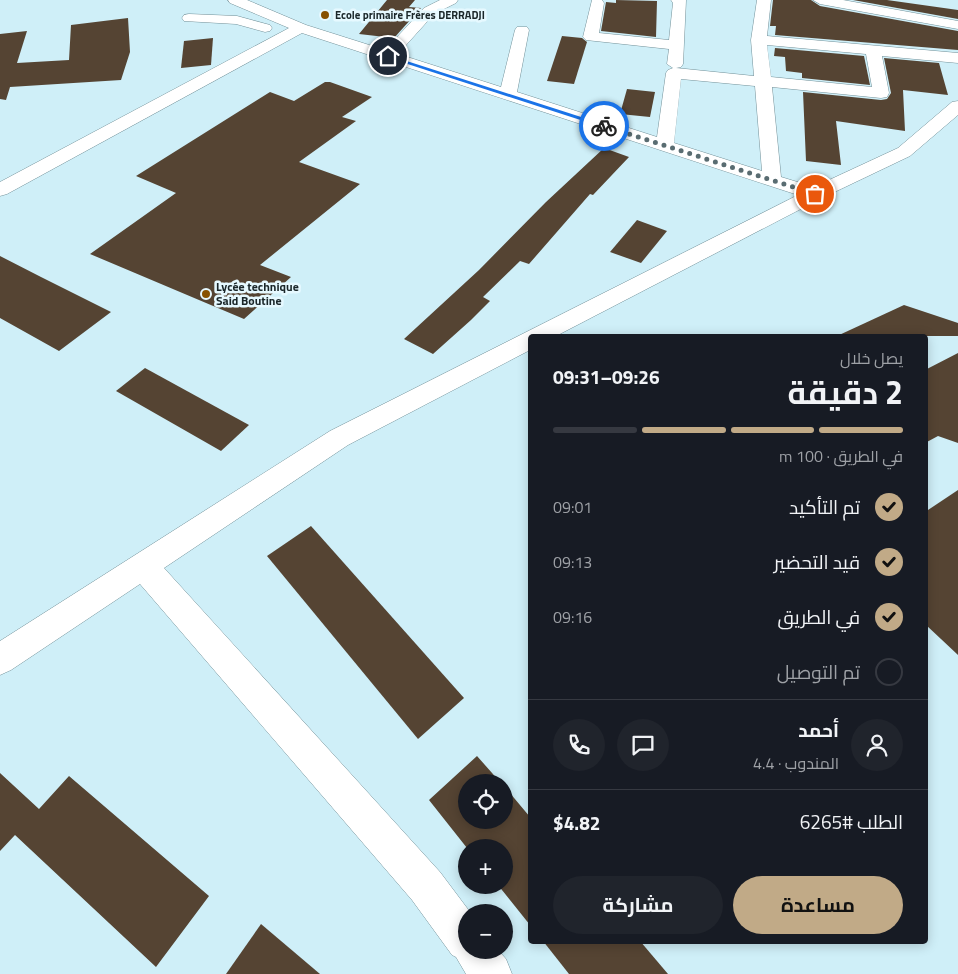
<!DOCTYPE html>
<html lang="ar">
<head>
<meta charset="utf-8">
<style>
  :root { --surface:#171b24; --page:#20242c; --text:#f1f3f6; --muted:#9ea1a6; --line:#363941; --accent:#c1aa87 }
  body { margin:0; font-family:"Titillium Web",Cairo,sans-serif; background:var(--page); color:var(--text); direction:rtl; height:100vh; display:flex; flex-direction:column; font-size:19px; white-space:nowrap }
  * { box-sizing:border-box; margin:0 }
  p { font-size:16px; color:var(--muted) }
  .icon { flex:none; width:28px; height:28px; fill:none; stroke:currentColor; stroke-width:2; stroke-linecap:round; stroke-linejoin:round }
  .map { position:relative; flex:1; overflow:hidden; direction:ltr }
  .drawer { position:absolute; left:528px; top:334px; width:400px; height:610px; display:flex; flex-direction:column; background:var(--surface); border-radius:5px; box-shadow:0 2px 12px #0003; direction:rtl }
  .drawer>* { flex:none }
  .buttons { position:absolute; left:458px; top:774px; display:grid; gap:10px }
  .buttons a { display:grid; place-items:center; width:55px; height:55px; border-radius:50%; background:var(--surface); box-shadow:0 2px 12px #0003; font-size:25px }
  .pin { position:absolute; display:grid; place-items:center; width:42px; height:42px; color:#fff; margin:-21px; border:2px solid #fff; border-radius:50%; box-shadow:0 1px 5px #0007 }
  .courier { position:absolute; display:grid; place-items:center; width:50px; height:50px; margin:-25px; border:4px solid #1a73e8; border-radius:50%; background:#fff; color:#222; box-shadow:0 1px 6px #0007 }
  .summary em { font-style:normal; font-weight:700 }
  .summary div { display:flex; flex-direction:column-reverse }
  .summary { display:flex; align-items:center; justify-content:space-between; height:85px; padding:0 25px }
  h1 { font-size:32px; font-weight:700; line-height:38px }
  .bar { display:grid; grid-template-columns:repeat(4,1fr); gap:8px 5px; align-content:center; height:60px; padding:0 25px }
  .bar i { height:6px; border-radius:4px; background:var(--line) }
  .bar .current { background:var(--accent) }
  .bar p { grid-column:span 4 }
  .line { display:flex; align-items:center; gap:12px; padding:0 25px; border-top:1px solid var(--line) }
  .line div { flex:1 }
  .round { display:grid; place-items:center; flex:none; width:52px; height:52px; border-radius:26px; background:var(--page) }
  ol { padding:0 25px; list-style:none }
  li { display:flex; align-items:center; gap:15px; height:55px }
  li p { margin-inline-start:auto }
  li .icon { padding:5px; border-radius:50%; background:var(--accent); color:#111; stroke-width:4 }
  li:last-child { color:var(--muted) }
  li i { width:28px; height:28px; border:2px solid var(--line); border-radius:50% }
  .primary-button { display:flex; gap:10px; margin-top:auto; padding:10px 25px }
  .primary-button a { flex:1; height:58px; border-radius:30px; background:var(--accent); color:#111; font-size:20px; font-weight:700; line-height:58px; text-align:center }
  .primary-button a+a { background:var(--page); color:var(--text) }
  .map>svg:first-child { display:block }
  .building { fill:#543 }
  .lines { fill:none; stroke-linecap:round; stroke-linejoin:round }
  .minor-casing { stroke:#739199; stroke-width:1 }
  .minor { fill:#fff; fill-rule:evenodd }
  .route { fill:#1a73e8 }
  .done { stroke:#596c71; stroke-width:5; stroke-dasharray:0 9 }
  .poi-dot { fill:#875100; stroke:#e6f9ff; stroke-width:2 }
  .labels { text-anchor:middle; stroke-width:5; stroke-linejoin:round; paint-order:stroke }
  .far-poi-label { font-size:11px; font-weight:bold; fill:#1a2629; stroke:#e6f9ff; text-anchor:start }
  .poi-label { font-size:12px; font-weight:bold; fill:#1a2629; stroke:#e6f9ff; text-anchor:start }
</style>
</head>
<body>
<div class="map">
<svg width="958" height="974" viewBox="0 0 958 974">
  <rect width="100%" height="100%" fill="#cfeff8"/>
  <g class="building">
    <polygon points="387,0 415,0 409,7 421,8 394,38 359,34"/>
    <polygon points="616,0 657,1 656,37 601,31 606,2 616,3"/>
    <polygon points="773,0 811,0 820,6 958,31 958,50 775,35 776,26 770,26"/>
    <polygon points="853,0 887,0 958,10 958,19"/>
    <polygon points="128,18 130,52 121,80 10,87 6,100 0,99 0,34 27,31 17,63 69,60 71,25"/>
    <polygon points="562,36 582,38 587,42 574,84 547,81"/>
    <polygon points="213,38 211,65 181,68 184,41"/>
    <polygon points="775,48 864,56 870,85 802,78 802,73 786,71 785,57 774,56"/>
    <polygon points="884,58 939,63 948,95 903,90 905,131 836,121 841,165 806,161 803,92 881,100 887,99 891,93"/>
    <polygon points="325,82 330,82 372,97 342,117 356,121 299,162 360,184 260,265 291,277 244,319 90,254 176,193 136,176 270,92 294,101"/>
    <polygon points="627,89 655,92 650,117 620,114"/>
    <polygon points="604,148 629,157 593,195 590,194 529,264 520,261 483,297 490,301 471,320 433,354 404,339 479,270 546,202"/>
    <polygon points="637,220 667,231 641,263 610,252"/>
    <polygon points="0,256 41,277 111,312 59,351 0,318"/>
    <polygon points="904,305 958,323 958,336 837,336"/>
    <polygon points="958,353 958,443 938,436 925,443 925,370"/>
    <polygon points="145,368 249,425 221,451 116,391"/>
    <polygon points="958,490 958,655 925,624 925,512"/>
    <polygon points="311,526 464,698 418,739 267,556"/>
    <polygon points="477,756 500,782 466,782 466,820 504,820 504,786 530,817 530,925 498,885 504,885 504,848 467,848 429,800"/>
    <polygon points="0,773 39,809 69,776 209,896 156,967 15,835 0,851"/>
    <polygon points="261,924 320,974 226,974"/>
    <polygon points="543,941 640,941 668,974 569,974"/>
  </g>
  <g class="lines">
    <g class="minor-casing">
      <g id="minor">
        <path d="M 228,0 L 247,0 L 306,25 L 385,50 L 424,8 L 440,0 L 458,0 L 456,3 L 434,14 L 398,54 L 501,87 L 515,30 L 517,27 L 527,27 L 529,30 L 517,92 L 657,137 L 666,73 L 668,70 L 673,68 L 667,64 L 669,49 L 586,40 L 583,37 L 592,0 L 602,0 L 604,3 L 599,33 L 669,40 L 673,3 L 671,0 L 686,0 L 683,64 L 681,67 L 676,68 L 754,76 L 751,40 L 757,0 L 771,0 L 767,36 L 958,53 L 958,63 L 882,56 L 889,93 L 887,97 L 881,98 L 772,87 L 781,177 L 814,187 L 898,148 L 952,102 L 958,101 L 958,115 L 910,156 L 822,198 L 556,336 L 530,336 L 530,350 L 348,445 L 164,568 L 440,872 L 470,912 L 466,912 L 466,950 L 498,950 L 506,959 L 512,974 L 466,974 L 456,957 L 452,955 L 412,900 L 140,584 L 11,670 L 0,675 L 0,641 L 330,431 L 798,195 L 302,33 L 7,194 L 0,196 L 0,182 L 289,28 L 230,3 ZM 767,45 L 866,54 L 872,87 L 771,77 ZM 681,79 L 755,86 L 762,171 L 674,143 Z"/>
        <polygon points="813,0 843,0 958,21 958,29 820,4"/>
        <polygon points="189,14 237,16 270,25 272,28 270,31 265,32 236,24 184,21 182,18 184,15"/>
      </g>
    </g>
    <use href="#minor" class="minor"/>
  </g>
  <polygon class="route" points="388,55 606,125 607,126 602,127 386,57"/>
  <g class="lines">
    <polyline class="done" points="604,126 815,194"/>
  </g>
  <g class="poi-dot">
    <circle cx="325" cy="15" r="5"/>
    <circle cx="206" cy="294" r="5"/>
  </g>
  <g class="labels">
    <g class="far-poi-label">
      <text x="335" y="19">Ecole primaire Frères DERRADJI</text>
    </g>
    <g class="poi-label">
      <text x="216" y="291">Lycée technique<tspan x="216" dy="14">Said Boutine</tspan></text>
    </g>
  </g>
</svg>
<div class="buttons">
<a><svg class="icon" aria-label="locate" viewBox="0 0 24 24"><circle cx="12" cy="12" r="6"/><path d="M12 2v4M12 18v4M2 12h4M18 12h4"/></svg></a>
<a>+</a>
<a>−</a>
</div>
<div class="pin" style="left:815px;top:194px;background:#ea580c"><svg class="icon" aria-label="bag" viewBox="0 0 24 24"><path d="M5 8h14l-1 12H6zM9 8a3 3 0 0 1 6 0"/></svg></div>
<div class="pin" style="left:388px;top:56px;background:#1f2937"><svg class="icon" aria-label="home" viewBox="0 0 24 24"><path d="M3 11l9-7 9 7M6 9v11h12V9"/></svg></div>
<div class="courier" style="left:604px;top:126px"><svg class="icon" aria-label="bike" viewBox="0 0 24 24"><circle cx="6" cy="16" r="4"/><circle cx="18" cy="16" r="4"/><path d="M6 16l4-8h5l3 8M10 8l3 8H6M13 5h3"/></svg></div>
<section class="drawer">
<div class="summary"><div><h1>2 دقيقة</h1><p>يصل خلال</p></div><em>09:26–09:31</em></div>
<div class="bar"><i class="current"></i><i class="current"></i><i class="current"></i><i></i><p>في الطريق · 100 m</p></div>
<ol>
<li><svg class="icon" aria-label="check" viewBox="0 0 24 24"><path d="M5 12l5 5 9-10"/></svg>تم التأكيد<p>09:01</p></li>
<li><svg class="icon" aria-label="check" viewBox="0 0 24 24"><path d="M5 12l5 5 9-10"/></svg>قيد التحضير<p>09:13</p></li>
<li><svg class="icon" aria-label="check" viewBox="0 0 24 24"><path d="M5 12l5 5 9-10"/></svg>في الطريق<p>09:16</p></li>
<li><i></i>تم التوصيل</li>
</ol>
<div class="line" style="height:90px"><a class="round"><svg class="icon" aria-label="person" viewBox="0 0 24 24"><circle cx="12" cy="8" r="4"/><path d="M4 21q1-7 8-7t8 7"/></svg></a><div><b>أحمد</b><p>المندوب · 4.4</p></div><a class="round"><svg class="icon" aria-label="chat" viewBox="0 0 24 24"><path d="M4 5h16v11H9l-5 4z"/></svg></a><a class="round"><svg class="icon" aria-label="phone" viewBox="0 0 24 24"><path d="M5 4h4l2 5-3 2q2 4 5 5l2-3 5 2v4C11 20 4 13 5 4z"/></svg></a></div>
<div class="line" style="height:65px"><div>الطلب #6265</div><b>$4.82</b></div>
<div class="primary-button"><a>مساعدة</a><a>مشاركة</a></div>
</section>
</div>
</body>
</html>
